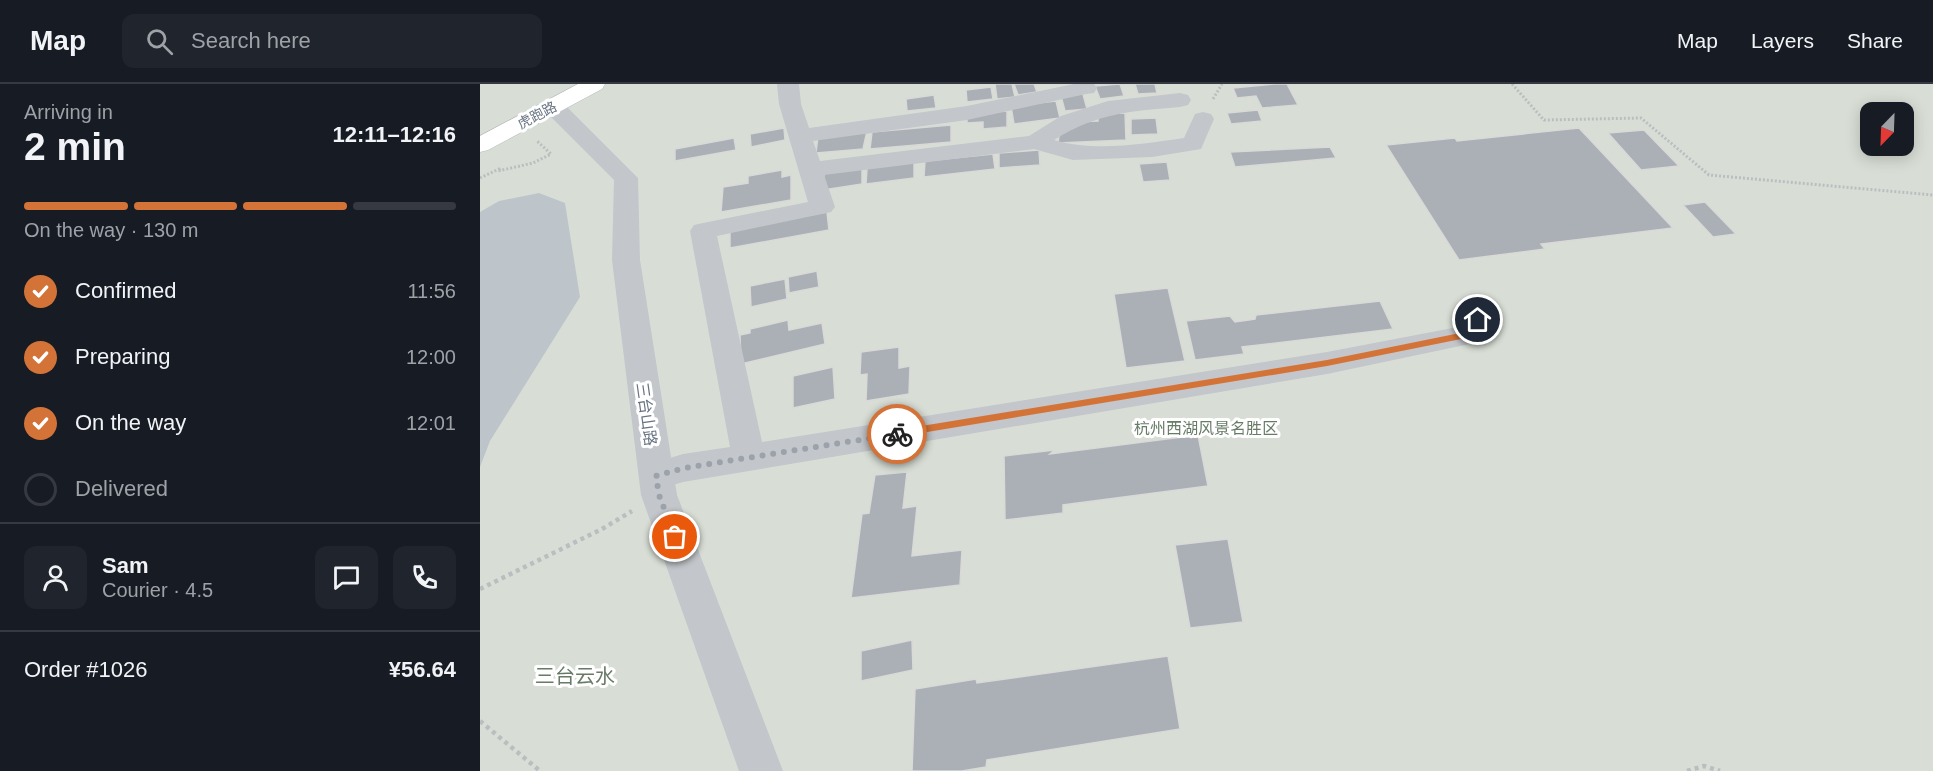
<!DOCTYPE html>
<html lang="en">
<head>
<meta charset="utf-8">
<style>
  :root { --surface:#171b24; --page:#20242c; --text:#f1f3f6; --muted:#9ea1a6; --line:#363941; --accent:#d47337 }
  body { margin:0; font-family:Arial,"Noto Sans SC",sans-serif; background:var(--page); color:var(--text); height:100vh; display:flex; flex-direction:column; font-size:22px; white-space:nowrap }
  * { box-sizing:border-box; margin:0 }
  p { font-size:20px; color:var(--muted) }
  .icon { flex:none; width:33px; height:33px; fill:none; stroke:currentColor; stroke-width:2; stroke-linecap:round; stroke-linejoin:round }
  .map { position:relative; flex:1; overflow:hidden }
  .side { display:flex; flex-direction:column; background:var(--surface); width:480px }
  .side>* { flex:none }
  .needle { width:39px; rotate:203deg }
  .buttons { position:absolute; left:1380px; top:18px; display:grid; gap:12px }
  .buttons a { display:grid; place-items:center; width:54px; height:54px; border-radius:12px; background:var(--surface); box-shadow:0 3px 15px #0003; font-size:30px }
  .pin { position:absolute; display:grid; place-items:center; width:51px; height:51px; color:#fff; margin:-26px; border:3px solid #fff; border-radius:50%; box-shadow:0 2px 6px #0007 }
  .courier { position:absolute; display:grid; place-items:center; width:60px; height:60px; margin:-30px; border:4px solid #d47337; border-radius:50%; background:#fff; color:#222; box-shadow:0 2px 8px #0007 }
  .headline em { font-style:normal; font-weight:800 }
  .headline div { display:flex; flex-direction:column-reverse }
  .headline { display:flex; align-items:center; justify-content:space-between; height:102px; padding:0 24px }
  h1 { font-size:39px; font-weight:800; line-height:45px }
  .bar { display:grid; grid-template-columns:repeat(4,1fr); gap:9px 6px; align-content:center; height:72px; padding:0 24px }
  .bar i { height:8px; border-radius:4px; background:var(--line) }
  .bar .active { background:var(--accent) }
  .bar p { grid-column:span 4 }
  .line { display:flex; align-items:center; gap:15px; padding:0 24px; border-top:2px solid var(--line) }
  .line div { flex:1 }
  .round { display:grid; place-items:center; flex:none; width:63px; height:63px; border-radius:12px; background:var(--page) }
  ol { padding:0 24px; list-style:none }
  li { display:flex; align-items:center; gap:18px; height:66px }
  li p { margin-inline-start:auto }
  li .icon { padding:6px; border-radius:50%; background:var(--accent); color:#fff; stroke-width:4 }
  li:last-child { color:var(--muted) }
  li i { width:33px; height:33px; border:3px solid var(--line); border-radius:50% }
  header { display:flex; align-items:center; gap:36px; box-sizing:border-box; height:84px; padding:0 30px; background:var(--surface); border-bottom:2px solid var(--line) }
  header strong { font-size:28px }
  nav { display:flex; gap:33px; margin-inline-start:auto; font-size:21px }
  .search { width:420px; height:54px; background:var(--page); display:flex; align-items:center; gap:15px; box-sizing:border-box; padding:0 21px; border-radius:12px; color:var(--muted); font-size:22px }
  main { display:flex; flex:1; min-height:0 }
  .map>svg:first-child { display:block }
  .green { fill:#d8ded6; fill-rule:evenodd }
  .water { fill:#bdc5cb }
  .building { fill:#abb0b7; stroke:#d9d9d7; stroke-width:1.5 }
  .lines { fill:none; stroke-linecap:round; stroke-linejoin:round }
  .primary-casing { stroke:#b5b8bc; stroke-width:1 }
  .path-far1 { stroke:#bbbdc0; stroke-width:3; stroke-dasharray:2 2; stroke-linecap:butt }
  .path { stroke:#bbbdc0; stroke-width:4.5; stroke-dasharray:4 4; stroke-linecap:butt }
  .minor { fill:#c3c6ca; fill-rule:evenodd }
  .tertiary { fill:#c3c6ca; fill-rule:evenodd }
  .primary { fill:#fff; fill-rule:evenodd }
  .route { fill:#d47337 }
  .done { stroke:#9ba2ab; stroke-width:6; stroke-dasharray:0 10.8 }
  .labels { text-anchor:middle; stroke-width:6; stroke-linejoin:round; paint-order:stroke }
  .far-street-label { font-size:14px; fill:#697483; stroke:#fff }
  .street-label { font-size:16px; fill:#697483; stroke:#fff }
  .park-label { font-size:16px; fill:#687b67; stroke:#fff }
  .near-park-label { font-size:20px; fill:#687b67; stroke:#fff }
</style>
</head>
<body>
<header>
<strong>Map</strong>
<div class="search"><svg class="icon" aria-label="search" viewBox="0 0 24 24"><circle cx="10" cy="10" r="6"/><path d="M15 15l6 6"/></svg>Search here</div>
<nav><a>Map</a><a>Layers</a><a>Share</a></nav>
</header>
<main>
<section class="side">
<div class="headline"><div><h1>2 min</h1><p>Arriving in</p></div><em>12:11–12:16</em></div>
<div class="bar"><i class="active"></i><i class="active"></i><i class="active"></i><i></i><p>On the way · 130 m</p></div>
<ol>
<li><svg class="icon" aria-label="check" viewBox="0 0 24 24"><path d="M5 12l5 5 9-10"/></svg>Confirmed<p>11:56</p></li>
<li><svg class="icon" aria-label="check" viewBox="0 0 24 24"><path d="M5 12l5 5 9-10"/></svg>Preparing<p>12:00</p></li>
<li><svg class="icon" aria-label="check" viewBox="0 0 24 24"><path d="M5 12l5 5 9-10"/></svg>On the way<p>12:01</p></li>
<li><i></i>Delivered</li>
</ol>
<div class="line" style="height:108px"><a class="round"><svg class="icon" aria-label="person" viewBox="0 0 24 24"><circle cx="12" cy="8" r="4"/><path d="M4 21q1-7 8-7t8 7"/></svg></a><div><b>Sam</b><p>Courier · 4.5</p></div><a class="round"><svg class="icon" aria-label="chat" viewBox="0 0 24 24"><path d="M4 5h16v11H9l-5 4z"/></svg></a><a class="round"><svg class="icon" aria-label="phone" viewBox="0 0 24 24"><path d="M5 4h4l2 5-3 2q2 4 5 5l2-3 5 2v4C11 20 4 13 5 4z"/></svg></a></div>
<div class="line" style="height:78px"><div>Order #1026</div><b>¥56.64</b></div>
</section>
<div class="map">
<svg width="1453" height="687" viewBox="0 0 1453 687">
  <rect width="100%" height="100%" fill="#f7f7f5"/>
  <path class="green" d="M 0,0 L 1453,0 L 1453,687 L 0,687 ZM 1390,28 L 1424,28 L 1424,62 L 1390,62 Z"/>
  <polygon class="water" points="59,109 85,119 100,213 10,357 0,383 0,128 19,117"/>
  <g class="building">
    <polygon points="515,0 532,0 535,13 517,15"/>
    <polygon points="534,0 554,0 557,8 538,11"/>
    <polygon points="640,0 644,12 620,15 615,2"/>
    <polygon points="655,0 675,0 677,9 658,10"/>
    <polygon points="794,0 807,0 818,21 782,24 776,12 757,14 753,4"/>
    <polygon points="511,3 513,15 487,18 486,6"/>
    <polygon points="603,10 607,25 585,27 581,12"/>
    <polygon points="454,11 456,24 427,27 426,15"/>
    <polygon points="576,17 580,34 534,40 531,22"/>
    <polygon points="778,26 782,37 751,40 747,29"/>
    <polygon points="527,27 527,43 503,45 503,38 487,39 487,30"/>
    <polygon points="645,29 646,56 578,59 580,44 592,38 618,37 618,30"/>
    <polygon points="676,34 678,50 651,51 651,35"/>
    <polygon points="471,41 471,58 390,65 392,48"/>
    <polygon points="304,44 305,56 271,63 270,50"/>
    <polygon points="1099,44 1193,144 1061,160 1065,165 979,176 906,61 975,54 977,57"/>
    <polygon points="1164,46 1199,82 1161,86 1128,49"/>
    <polygon points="387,47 383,65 336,69 338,52"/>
    <polygon points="254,54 256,66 195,77 195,65"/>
    <polygon points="850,63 856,74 755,83 750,68"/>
    <polygon points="559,66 560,81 519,84 519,69"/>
    <polygon points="513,70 515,85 444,93 445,77"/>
    <polygon points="434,78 434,94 386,100 387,84"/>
    <polygon points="687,78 690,96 663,98 659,80"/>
    <polygon points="382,84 382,100 343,106 344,89"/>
    <polygon points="302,86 302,93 311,91 311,116 241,128 243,103 268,99 268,92"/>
    <polygon points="1225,118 1256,150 1233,153 1203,121"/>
    <polygon points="347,128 349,146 250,164 250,146"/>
    <polygon points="337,187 339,203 309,209 308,193"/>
    <polygon points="305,195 307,215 271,223 270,202"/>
    <polygon points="688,204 705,277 646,284 634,210"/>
    <polygon points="900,217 913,245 762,263 764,270 715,276 706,237 750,232 755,238 775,235 776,231"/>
    <polygon points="308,236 309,246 342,239 345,260 261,280 260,251 270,249 270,245"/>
    <polygon points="419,263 419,284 430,282 429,310 386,317 387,290 380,291 381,268"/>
    <polygon points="353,283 355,315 313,324 313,292"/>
    <polygon points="718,351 728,402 583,421 583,429 525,436 524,372 575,366 570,370"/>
    <polygon points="427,388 423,424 437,422 432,472 482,466 480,501 371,514 382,430 389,429 395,391"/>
    <polygon points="748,455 763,538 710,544 695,461"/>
    <polygon points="432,556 433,586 381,597 381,567"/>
    <polygon points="688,572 700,645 507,676 506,683 482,687 432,687 435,605 496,595 497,599"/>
  </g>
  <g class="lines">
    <g class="primary-casing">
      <polygon id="primary" points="98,0 125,0 122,5 8,66 0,68 0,52"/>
    </g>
    <g class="path-far1">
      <polyline points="1032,0 1064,36 1161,34 1229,91 1453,111"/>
      <polyline points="733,15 742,0"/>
      <polyline points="0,94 21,84 18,87 53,79 71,70 57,57"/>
    </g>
    <g class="path">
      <polyline points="0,505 122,445 152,427"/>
      <polyline points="0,637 60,687"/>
      <polyline points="1207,687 1224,682 1240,687"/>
    </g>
    <path class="minor" d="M 297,0 L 319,0 L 321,20 L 329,44 L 487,22 L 594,0 L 614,0 L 617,4 L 614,9 L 606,10 L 487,36 L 333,57 L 340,77 L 549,52 L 581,32 L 628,17 L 700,9 L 708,11 L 711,16 L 708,21 L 700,23 C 651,27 617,29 574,56 C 614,68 663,60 704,54 L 715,30 L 723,28 L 731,30 L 734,35 L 721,65 L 672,73 L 593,76 L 554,65 L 344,91 L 355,123 L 351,128 L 237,152 L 282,358 L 847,268 L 978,243 C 987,230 992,224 1008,229 L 1013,236 L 999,258 L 847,290 L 203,398 L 176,406 L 164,402 L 159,392 L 164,382 L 203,370 L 250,363 L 210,147 L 214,141 L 223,139 L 328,118 L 299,20 Z"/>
    <polygon class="tertiary" points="73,15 81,17 158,94 160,176 197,411 303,687 259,687 161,411 132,176 134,96 65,27 62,22 65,17"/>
    <use href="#primary" class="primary"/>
  </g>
  <polygon class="route" points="995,234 1003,236 991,253 847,282 417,353 412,350 417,346 847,276 985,248"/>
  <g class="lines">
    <polyline class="done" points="195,453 179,411 176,392 204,384 417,350"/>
  </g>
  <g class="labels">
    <g class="far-street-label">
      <text transform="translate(57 31) rotate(-28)" y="5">虎跑路</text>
    </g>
    <g class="street-label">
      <text transform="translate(167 330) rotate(82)" y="6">三台山路</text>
    </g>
    <g class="park-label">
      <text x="726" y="350">杭州西湖风景名胜区</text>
    </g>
    <g class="near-park-label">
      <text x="95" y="599">三台云水</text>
    </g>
  </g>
</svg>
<div class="buttons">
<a><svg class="needle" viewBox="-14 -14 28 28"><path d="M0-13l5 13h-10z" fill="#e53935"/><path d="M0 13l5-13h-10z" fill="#9ea1a6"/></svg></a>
</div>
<div class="pin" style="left:195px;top:453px;background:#ea580c"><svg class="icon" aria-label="bag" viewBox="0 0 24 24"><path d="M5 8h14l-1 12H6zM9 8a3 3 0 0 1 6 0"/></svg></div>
<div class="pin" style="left:998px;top:236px;background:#1f2937"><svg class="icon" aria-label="home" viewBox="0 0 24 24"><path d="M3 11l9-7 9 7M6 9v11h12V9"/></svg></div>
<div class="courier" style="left:417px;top:350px"><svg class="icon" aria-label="bike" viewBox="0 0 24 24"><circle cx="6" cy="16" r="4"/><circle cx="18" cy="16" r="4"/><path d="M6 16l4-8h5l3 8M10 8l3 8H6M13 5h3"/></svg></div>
</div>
</main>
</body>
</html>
